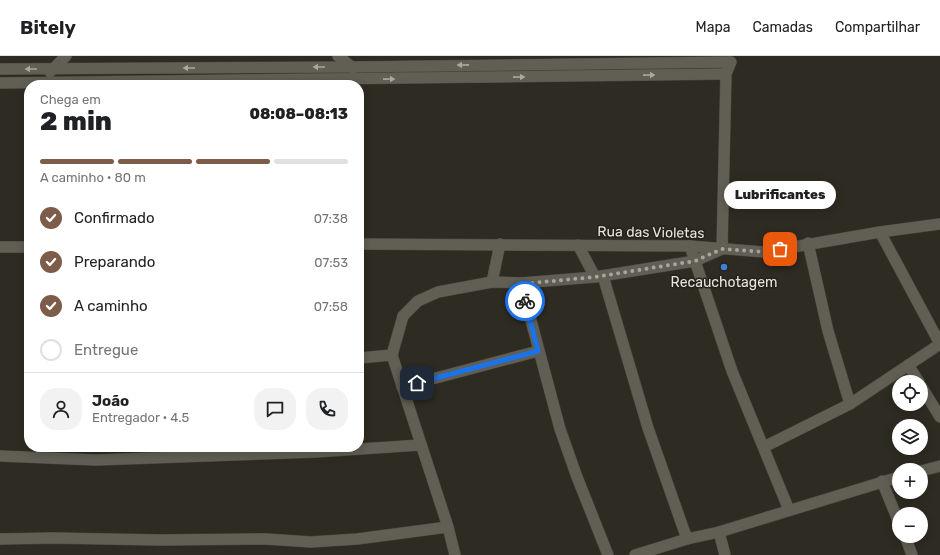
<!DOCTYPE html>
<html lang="pt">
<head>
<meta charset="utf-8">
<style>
  :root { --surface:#fff; --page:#f2f2f2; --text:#202124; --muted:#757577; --line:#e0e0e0; --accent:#7d5c49 }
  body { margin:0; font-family:Rubik,sans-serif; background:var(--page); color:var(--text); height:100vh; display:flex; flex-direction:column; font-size:15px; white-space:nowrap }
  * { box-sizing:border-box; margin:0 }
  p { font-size:13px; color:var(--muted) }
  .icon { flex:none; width:22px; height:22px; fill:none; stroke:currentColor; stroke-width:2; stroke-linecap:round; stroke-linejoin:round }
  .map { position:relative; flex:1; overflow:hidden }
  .side { position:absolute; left:24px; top:24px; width:340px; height:372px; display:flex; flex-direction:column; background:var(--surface); border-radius:16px; box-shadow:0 2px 10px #0003 }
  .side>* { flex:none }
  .fabs { position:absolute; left:892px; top:319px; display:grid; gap:8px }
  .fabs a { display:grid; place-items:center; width:36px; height:36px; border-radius:50%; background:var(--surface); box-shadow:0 2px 10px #0003; font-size:20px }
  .pin { position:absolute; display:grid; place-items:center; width:34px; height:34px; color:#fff; margin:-17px; border-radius:8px; box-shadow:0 2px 6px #0006 }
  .courier { position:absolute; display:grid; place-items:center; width:40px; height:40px; margin:-20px; border:3px solid #1a73e8; border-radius:50%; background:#fff; color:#222; box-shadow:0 1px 5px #0007 }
  .bubble { position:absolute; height:28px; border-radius:14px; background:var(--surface); box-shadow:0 2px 10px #0003; font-size:13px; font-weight:800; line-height:28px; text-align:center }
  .overview em { font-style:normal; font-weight:800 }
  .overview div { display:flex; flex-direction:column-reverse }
  .overview { display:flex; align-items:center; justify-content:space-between; height:68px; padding:0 16px }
  h1 { font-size:26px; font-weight:800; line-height:30px }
  .bar { display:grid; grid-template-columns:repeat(4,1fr); gap:6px 4px; align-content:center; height:48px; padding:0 16px }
  .bar i { height:5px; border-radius:3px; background:var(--line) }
  .bar .current { background:var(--accent) }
  .bar p { grid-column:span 4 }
  .line { display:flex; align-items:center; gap:10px; padding:0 16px; border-top:1px solid var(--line) }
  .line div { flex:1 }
  .round { display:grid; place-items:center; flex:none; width:42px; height:42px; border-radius:16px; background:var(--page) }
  ol { padding:0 16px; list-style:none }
  li { display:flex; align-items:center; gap:12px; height:44px }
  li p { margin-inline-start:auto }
  li .icon { padding:4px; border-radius:50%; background:var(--accent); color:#fff; stroke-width:4 }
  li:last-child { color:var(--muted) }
  li i { width:22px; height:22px; border:2px solid var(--line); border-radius:50% }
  header { display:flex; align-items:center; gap:24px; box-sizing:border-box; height:56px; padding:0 20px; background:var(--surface); border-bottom:1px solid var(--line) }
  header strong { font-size:19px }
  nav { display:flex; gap:22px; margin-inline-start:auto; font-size:14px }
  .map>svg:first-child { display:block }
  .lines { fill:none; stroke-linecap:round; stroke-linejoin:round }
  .minor-casing { stroke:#48463e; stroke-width:12 }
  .tertiary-casing { stroke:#48463e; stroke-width:12 }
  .minor { stroke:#615e54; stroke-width:11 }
  .tertiary { stroke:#615e54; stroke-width:11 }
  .oneway { fill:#aaa8a0 }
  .done { stroke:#a6a49d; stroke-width:4; stroke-dasharray:0 7.2 }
  .route { stroke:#1a73e8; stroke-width:5 }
  .shop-dot { fill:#3f7fe0; stroke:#242219; stroke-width:1.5 }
  .labels { text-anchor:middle; stroke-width:3; stroke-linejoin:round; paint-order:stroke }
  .street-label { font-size:14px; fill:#e6e5df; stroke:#242219 }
  .poi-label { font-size:14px; fill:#e6e5df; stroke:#242219 }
</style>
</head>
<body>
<header>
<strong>Bitely</strong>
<nav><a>Mapa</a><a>Camadas</a><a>Compartilhar</a></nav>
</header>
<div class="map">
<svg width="940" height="499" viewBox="0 0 940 499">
  <rect width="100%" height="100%" fill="#2e2b22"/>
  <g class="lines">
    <g class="minor-casing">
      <g id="minor">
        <polyline points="338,0 353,12"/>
        <polyline points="0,13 352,11 731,6 726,18 722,193 695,205 732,315 789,454"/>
        <polyline points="50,16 66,0"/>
        <polyline points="0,27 726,18"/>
        <polyline points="880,176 940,288"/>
        <polyline points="808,187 828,275 850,348"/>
        <polyline points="578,189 595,221"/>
        <polyline points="603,220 648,372 687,483"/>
        <polyline points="492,226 500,188"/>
        <polyline points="521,227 560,373 577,421 608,499"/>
        <polyline points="359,302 392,299"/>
        <polyline points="908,309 919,326"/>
        <polyline points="921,330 940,361"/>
        <polyline points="402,331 538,295"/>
        <polyline points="764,391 850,348 940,288"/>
        <polyline points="0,400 96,404 316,396 420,389"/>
        <polyline points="921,415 940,410"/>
        <polyline points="882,425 899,467"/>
        <polyline points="719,476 725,499"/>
        <polyline points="905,480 912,499"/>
        <polyline points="0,483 54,482 160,484 266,483 311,486 357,483 448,471"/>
        <polyline points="455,499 448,471 392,299 403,260 418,245 438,236 492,226 521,227 595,221 695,205 690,190"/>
        <polyline points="635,499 687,483 719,476 899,421"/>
      </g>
    </g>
    <g class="tertiary-casing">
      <g id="tertiary">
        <polyline points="359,188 690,190 765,196 880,176 940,168"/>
        <polyline points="0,191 29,191"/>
      </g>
    </g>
    <use href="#minor" class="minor"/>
    <use href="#tertiary" class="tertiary"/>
  </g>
  <defs><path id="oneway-solid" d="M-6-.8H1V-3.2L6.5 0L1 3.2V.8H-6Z"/></defs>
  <g class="oneway">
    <use href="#oneway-solid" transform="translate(463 9) rotate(179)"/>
    <use href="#oneway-solid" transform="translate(319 11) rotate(180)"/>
    <use href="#oneway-solid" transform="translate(189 12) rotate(180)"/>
    <use href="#oneway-solid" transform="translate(31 13) rotate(-180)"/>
    <use href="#oneway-solid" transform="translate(649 19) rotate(-1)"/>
    <use href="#oneway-solid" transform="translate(519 21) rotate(-1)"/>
    <use href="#oneway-solid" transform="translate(389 23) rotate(-1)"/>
  </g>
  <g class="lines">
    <polyline class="done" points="525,245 521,228 595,221 695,205 722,193 766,196 780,193"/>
    <polyline class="route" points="417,327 538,295 525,245"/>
  </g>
  <circle class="shop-dot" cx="724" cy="211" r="4"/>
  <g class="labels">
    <g class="street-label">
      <text transform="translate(651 176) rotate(1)" y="5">Rua das Violetas</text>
    </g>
    <g class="poi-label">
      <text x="724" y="231">Recauchotagem</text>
    </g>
  </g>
</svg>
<div class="fabs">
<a><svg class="icon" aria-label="locate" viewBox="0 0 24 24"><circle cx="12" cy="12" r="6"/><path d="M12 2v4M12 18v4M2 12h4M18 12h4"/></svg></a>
<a><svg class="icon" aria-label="layers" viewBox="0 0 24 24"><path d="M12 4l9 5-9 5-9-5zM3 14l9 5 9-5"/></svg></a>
<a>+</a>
<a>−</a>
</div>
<div class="pin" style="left:780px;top:193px;background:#ea580c"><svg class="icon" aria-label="bag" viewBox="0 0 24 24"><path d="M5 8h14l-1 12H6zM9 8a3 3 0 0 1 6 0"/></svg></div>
<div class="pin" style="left:417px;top:327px;background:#1f2937"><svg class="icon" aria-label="home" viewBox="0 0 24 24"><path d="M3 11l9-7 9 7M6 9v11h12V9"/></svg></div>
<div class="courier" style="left:525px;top:245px"><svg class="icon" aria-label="bike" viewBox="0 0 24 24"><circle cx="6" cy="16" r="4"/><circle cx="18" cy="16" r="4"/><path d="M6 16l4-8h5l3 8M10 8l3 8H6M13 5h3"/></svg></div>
<div class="bubble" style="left:724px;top:125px;width:112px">Lubrificantes</div>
<section class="side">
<div class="overview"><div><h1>2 min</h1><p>Chega em</p></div><em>08:08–08:13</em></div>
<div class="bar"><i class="current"></i><i class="current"></i><i class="current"></i><i></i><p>A caminho · 80 m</p></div>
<ol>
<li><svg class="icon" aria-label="check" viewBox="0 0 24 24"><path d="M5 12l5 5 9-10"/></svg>Confirmado<p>07:38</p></li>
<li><svg class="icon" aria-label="check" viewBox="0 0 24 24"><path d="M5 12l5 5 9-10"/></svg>Preparando<p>07:53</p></li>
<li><svg class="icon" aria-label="check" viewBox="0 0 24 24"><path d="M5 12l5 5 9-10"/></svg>A caminho<p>07:58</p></li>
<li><i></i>Entregue</li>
</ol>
<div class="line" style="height:72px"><a class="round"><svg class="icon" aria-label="person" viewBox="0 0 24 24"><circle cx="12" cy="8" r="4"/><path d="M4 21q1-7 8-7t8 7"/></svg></a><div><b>João</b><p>Entregador · 4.5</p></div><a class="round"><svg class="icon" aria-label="chat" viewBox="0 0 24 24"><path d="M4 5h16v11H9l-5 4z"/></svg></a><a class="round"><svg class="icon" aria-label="phone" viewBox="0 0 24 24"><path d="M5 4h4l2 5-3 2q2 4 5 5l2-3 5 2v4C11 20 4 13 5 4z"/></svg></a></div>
</section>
</div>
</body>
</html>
